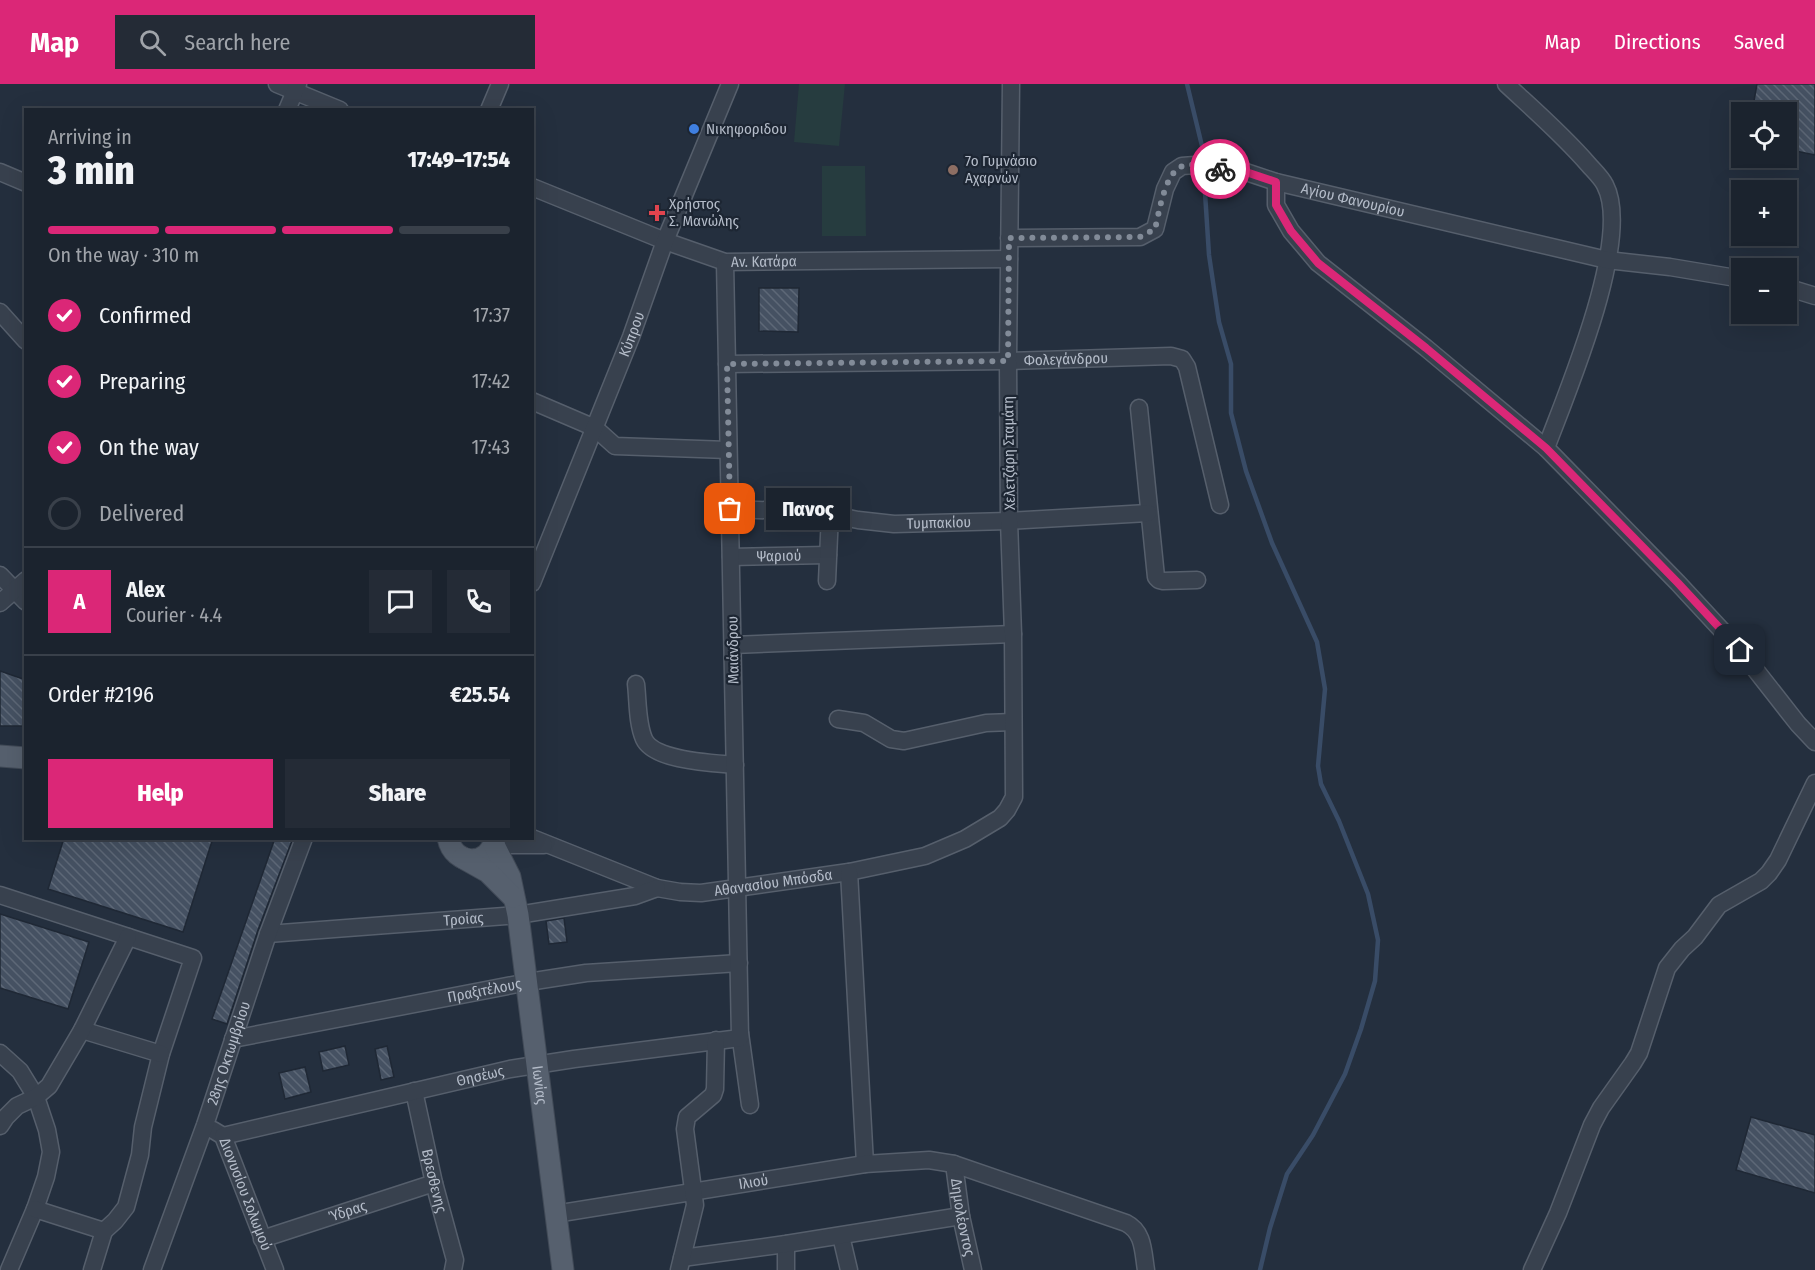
<!DOCTYPE html>
<html lang="en">
<head>
<meta charset="utf-8">
<style>
  :root { --surface:#1b232e; --page:#242b36; --text:#f1f3f6; --muted:#a0a4aa; --line:#39404a; --accent:#db2777 }
  body { margin:0; font-family:"Fira Sans Condensed",sans-serif; background:var(--page); color:var(--text); height:100vh; display:flex; flex-direction:column; font-size:22px; white-space:nowrap }
  * { box-sizing:border-box; margin:0 }
  p { font-size:20px; color:var(--muted) }
  .icon { flex:none; width:33px; height:33px; fill:none; stroke:currentColor; stroke-width:2; stroke-linecap:round; stroke-linejoin:round }
  .map { position:relative; flex:1; overflow:hidden }
  .side { position:absolute; left:24px; top:24px; width:510px; height:732px; display:flex; flex-direction:column; background:var(--surface); border-radius:0px; box-shadow:0 6px 24px #0002,0 0 0 2px var(--line) }
  .side>* { flex:none }
  .buttons { position:absolute; left:1731px; top:18px; display:grid; gap:12px }
  .buttons a { display:grid; place-items:center; width:66px; height:66px; border-radius:0px; background:var(--surface); box-shadow:0 6px 24px #0002,0 0 0 2px var(--line); font-size:30px }
  .pin { position:absolute; display:grid; place-items:center; width:51px; height:51px; color:#fff; margin:-26px; border-radius:12px; box-shadow:0 3px 9px #0006 }
  .courier { position:absolute; display:grid; place-items:center; width:60px; height:60px; margin:-30px; border:4px solid #db2777; border-radius:50%; background:#fff; color:#222; box-shadow:0 2px 8px #0007 }
  .bubble { position:absolute; height:42px; border-radius:0px; background:var(--surface); box-shadow:0 6px 24px #0002,0 0 0 2px var(--line); font-size:20px; font-weight:800; line-height:42px; text-align:center }
  .headline em { font-style:normal; font-weight:800 }
  .headline div { display:flex; flex-direction:column-reverse }
  .headline { display:flex; align-items:center; justify-content:space-between; height:102px; padding:0 24px }
  h1 { font-size:39px; font-weight:800; line-height:45px }
  .bar { display:grid; grid-template-columns:repeat(4,1fr); gap:9px 6px; align-content:center; height:72px; padding:0 24px }
  .bar i { height:8px; border-radius:4px; background:var(--line) }
  .bar .on { background:var(--accent) }
  .bar p { grid-column:span 4 }
  .line { display:flex; align-items:center; gap:15px; padding:0 24px; border-top:2px solid var(--line) }
  .line div { flex:1 }
  .round { display:grid; place-items:center; flex:none; width:63px; height:63px; border-radius:0px; background:var(--page) }
  ol { padding:0 24px; list-style:none }
  li { display:flex; align-items:center; gap:18px; height:66px }
  li p { margin-inline-start:auto }
  li .icon { padding:6px; border-radius:50%; background:var(--accent); color:#fff; stroke-width:4 }
  li:last-child { color:var(--muted) }
  li i { width:33px; height:33px; border:3px solid var(--line); border-radius:50% }
  .primary-button { display:flex; gap:12px; margin-top:auto; padding:12px 24px }
  .primary-button a { flex:1; height:69px; border-radius:0px; background:var(--accent); color:#fff; font-size:24px; font-weight:800; line-height:69px; text-align:center }
  .primary-button a+a { background:var(--page); color:var(--text) }
  header { display:flex; align-items:center; gap:36px; box-sizing:border-box; height:84px; padding:0 30px; background:var(--accent); color:#fff }
  header strong { font-size:28px }
  nav { display:flex; gap:33px; margin-inline-start:auto; font-size:21px }
  .search { width:420px; height:54px; background:var(--page); display:flex; align-items:center; gap:15px; box-sizing:border-box; padding:0 21px; border-radius:0px; color:var(--muted); font-size:22px }
  .map>svg:first-child { display:block }
  .green { fill:#263c3f }
  .lines { fill:none; stroke-linecap:round; stroke-linejoin:round }
  .stream { stroke:#394c67; stroke-width:4.5 }
  .building { fill:url(#building-back-hatch); stroke:#1f2835; stroke-width:1.5 }
  .minor-casing { stroke:#565f6c; stroke-width:19 }
  .major-casing { stroke:#414a57; stroke-width:23 }
  .minor { stroke:#38414e; stroke-width:16 }
  .major { stroke:#56606e; stroke-width:21 }
  .done { stroke:#828b98; stroke-width:6; stroke-dasharray:0 10.8 }
  .route { stroke:#db2777; stroke-width:8 }
  .shop-dot { fill:#3f7fe0; stroke:#1d2633; stroke-width:2 }
  .education-dot { fill:#8d6e63; stroke:#1d2633; stroke-width:2 }
  .health-dot { fill:#e0444e; stroke:#1d2633; stroke-width:2 }
  .labels { text-anchor:middle; stroke-width:4.5; stroke-linejoin:round; paint-order:stroke }
  .poi-label { font-size:15px; fill:#b4bcc9; stroke:#1d2633; text-anchor:start }
  .street-label { font-size:15px; fill:#b4bcc9; stroke:#1d2633 }
</style>
</head>
<body>
<header>
<strong>Map</strong>
<div class="search"><svg class="icon" aria-label="search" viewBox="0 0 24 24"><circle cx="10" cy="10" r="6"/><path d="M15 15l6 6"/></svg>Search here</div>
<nav><a>Map</a><a>Directions</a><a>Saved</a></nav>
</header>
<div class="map">
<svg width="1815" height="1186" viewBox="0 0 1815 1186">
  <defs>
    <pattern id="building-back-hatch" width="6" height="6" patternUnits="userSpaceOnUse" patternTransform="scale(1.5)"><rect width="6" height="6" fill="#455162"/><path d="M-1 5l2 2M0 0l6 6M5-1l2 2" fill="none" stroke="#5d6877"/></pattern>
  </defs>
  <rect width="100%" height="100%" fill="#242f3e"/>
  <g class="green">
    <polygon points="799,0 845,0 839,62 794,58"/>
    <polygon points="822,82 865,82 866,152 822,152"/>
  </g>
  <g class="lines">
    <polyline class="stream" points="1187,0 1202,62 1209,171 1219,238 1231,280 1231,329 1246,387 1272,459 1317,558 1325,605 1318,682 1321,700 1339,737 1368,810 1378,856 1375,897 1361,945 1345,990 1313,1051 1287,1090 1270,1144 1260,1186"/>
  </g>
  <g class="building">
    <polygon points="1757,0 1815,0 1815,71 1786,65 1786,28 1752,28"/>
    <polygon points="759,204 799,204 798,248 759,247"/>
    <polygon points="0,587 26,596 26,642 0,642"/>
    <polygon points="64,754 213,754 183,848 48,805"/>
    <polygon points="275,754 293,754 258,846 227,940 212,935"/>
    <polygon points="0,830 89,858 68,925 0,904"/>
    <polygon points="564,834 567,858 549,860 546,837"/>
    <polygon points="345,962 349,981 323,987 319,968"/>
    <polygon points="387,962 394,993 381,996 375,965"/>
    <polygon points="305,983 311,1008 285,1015 279,989"/>
    <polygon points="1751,1033 1815,1051 1815,1109 1736,1086"/>
  </g>
  <g class="lines">
    <g class="minor-casing">
      <g id="minor">
        <polyline points="277,0 340,26"/>
        <path d="M 1506,0 C 1534,26 1563,51 1588,80 C 1593,86 1601,93 1605,101 C 1633,154 1567,308 1546,364"/>
        <polyline points="287,26 298,0"/>
        <polyline points="489,26 500,0"/>
        <polyline points="0,88 26,99"/>
        <polyline points="1276,98 1276,121 1291,147 1318,179 1426,264 1546,364 1678,499 1740,566 1798,640 1815,658"/>
        <path id="s1" d="M 532,103 L 665,157 L 725,178 L 1009,175"/>
        <path id="s2" d="M 1009,154 L 1140,153 L 1155,145 L 1165,105 L 1173,88 L 1182,82 L 1195,81 L 1243,87 L 1276,98 L 1607,176 L 1670,183 L 1742,195"/>
        <polyline points="1786,203 1815,212"/>
        <polyline points="0,228 26,257"/>
        <path id="s3" d="M 727,280 L 1008,277 L 1171,272 L 1182,275 L 1187,283 L 1220,421"/>
        <polyline points="532,317 595,344 615,362 728,366"/>
        <polyline points="1139,324 1156,493 1159,496 1163,497 1197,496"/>
        <path id="s4" d="M 730,425 L 818,428 L 858,436 L 894,440 L 1009,437 L 1148,429"/>
        <path id="s5" d="M 731,473 L 828,471"/>
        <polyline points="0,491 26,518"/>
        <polyline points="827,497 830,430"/>
        <path id="s6" d="M 532,499 L 631,253 L 665,157 L 730,0"/>
        <polyline points="0,519 26,496"/>
        <polyline points="733,561 1013,550"/>
        <path d="M 636,600 C 638,617 637,639 644,655 C 654,677 713,679 735,681"/>
        <polyline points="838,635 864,639 891,655 904,657 986,639 1013,638"/>
        <path id="s7" d="M 532,754 L 657,804 L 680,808 L 701,809 L 849,788 L 925,772 L 965,755 L 1000,734 L 1007,726 L 1014,713 L 1013,550 L 1009,437 L 1008,277 L 1011,0"/>
        <polyline points="494,761 544,761"/>
        <polyline points="849,788 865,1080"/>
        <polyline points="0,811 193,874 161,970 143,1043 140,1071 126,1123 115,1137 104,1147"/>
        <path id="s8" d="M 268,850 L 518,831 L 635,812 L 657,804"/>
        <polyline points="82,946 161,970"/>
        <polyline points="740,949 750,1021"/>
        <path id="s9" d="M 233,955 L 528,898 L 586,889 L 739,879"/>
        <polyline points="0,969 20,987 36,1013 47,1046 51,1068 46,1093 35,1125 9,1186"/>
        <path id="s10" d="M 414,1007 L 434,1099 L 455,1176 L 453,1186"/>
        <polyline points="0,1042 6,1033 17,1022 36,1013 49,1002 82,946 128,853"/>
        <path id="s11" d="M 213,1046 L 223,1052 L 275,1186"/>
        <path id="s12" d="M 223,1052 L 510,985 L 574,975 L 740,954 L 725,178"/>
        <path id="s13" d="M 954,1080 L 961,1132 L 973,1186"/>
        <polyline points="35,1125 104,1147 92,1186"/>
        <path id="s14" d="M 555,1130 L 865,1080 L 929,1076 L 954,1080 L 1126,1139 C 1144,1148 1143,1168 1146,1186"/>
        <polyline points="841,1152 849,1186"/>
        <path id="s15" d="M 262,1155 L 434,1099"/>
        <polyline points="786,1160 786,1186"/>
        <polyline points="682,1174 786,1160 961,1132"/>
        <path id="s16" d="M 152,1186 L 205,1041 L 268,850 L 304,754"/>
        <polyline points="679,1186 695,1121 685,1045 687,1033 713,1011 715,1005 716,956"/>
        <polyline points="1532,1186 1558,1129 1592,1041 1601,1024 1633,979 1639,969 1667,884 1682,865 1695,853 1719,821 1761,797 1769,789 1778,776 1815,699"/>
      </g>
    </g>
    <g class="major-casing">
      <g id="major">
        <polyline points="0,672 26,674"/>
        <path d="M 448,754 C 454,783 490,783 495,754"/>
        <path id="s17" d="M 494,761 L 510,793 L 518,831 L 563,1186"/>
        <polyline points="463,774 488,788 513,813"/>
      </g>
    </g>
    <use href="#minor" class="minor"/>
    <use href="#major" class="major"/>
  </g>
  <g class="lines">
    <path class="done" d="M 730,425 L 727,280 L 1008,277 L 1009,154 L 1140,153 L 1155,145 C 1159,129 1165,87 1183,82 C 1194,78 1209,84 1220,85"/>
    <polyline class="route" points="1220,85 1243,87 1276,98 1276,121 1291,147 1318,179 1426,264 1546,364 1678,499 1740,566"/>
  </g>
  <circle class="shop-dot" cx="694" cy="45" r="6"/>
  <circle class="education-dot" cx="953" cy="86" r="6"/>
  <path class="health-dot" d="M654 120h6v6h6v6h-6v6h-6v-6h-6v-6h6z"/>
  <g class="labels">
    <g class="poi-label">
      <text x="706" y="50">Νικηφοριδου</text>
      <text x="965" y="82">7ο Γυμνάσιο<tspan x="965" dy="17">Αχαρνών</tspan></text>
      <text x="669" y="125">Χρήστος<tspan x="669" dy="17">Σ. Μανώλης</tspan></text>
    </g>
    <g class="street-label">
      <text dy="5" stroke="none"><textPath href="#s2" startOffset="394">Αγίου Φανουρίου</textPath></text>
      <text dy="5" stroke="none"><textPath href="#s1" startOffset="246">Αν. Κατάρα</textPath></text>
      <text dy="5" stroke="none"><textPath href="#s6" startOffset="268">Κύπρου</textPath></text>
      <text dy="5" stroke="none"><textPath href="#s3" startOffset="339">Φολεγάνδρου</textPath></text>
      <text transform="translate(1009 369) rotate(-91)" y="5">Χελετζάρη Σταμάτη</text>
      <text dy="5" stroke="none"><textPath href="#s4" startOffset="210">Τυμπακίου</textPath></text>
      <text dy="5" stroke="none"><textPath href="#s5" startOffset="48">Ψαριού</textPath></text>
      <text transform="translate(733 566) rotate(-91)" y="5">Μαιάνδρου</text>
      <text dy="5" stroke="none"><textPath href="#s7" startOffset="252">Αθανασίου Μπόσδα</textPath></text>
      <text dy="5" stroke="none"><textPath href="#s8" startOffset="196">Τροίας</textPath></text>
      <text dy="5" stroke="none"><textPath href="#s9" startOffset="256">Πραξιτέλους</textPath></text>
      <text dy="5" stroke="none"><textPath href="#s16" startOffset="230">28ης Οκτωμβρίου</textPath></text>
      <text dy="5" stroke="none"><textPath href="#s12" startOffset="264">Θησέως</textPath></text>
      <text dy="5" stroke="none"><textPath href="#s17" startOffset="246">Ιωνίας</textPath></text>
      <text dy="5" stroke="none"><textPath href="#s10" startOffset="92">Βρεσθενης</textPath></text>
      <text dy="5" stroke="none"><textPath href="#s14" startOffset="201">Ιλιού</textPath></text>
      <text dy="5" stroke="none"><textPath href="#s11" startOffset="74">Διονυσίου Σολωμού</textPath></text>
      <text dy="5" stroke="none"><textPath href="#s15" startOffset="90">Ύδρας</textPath></text>
      <text dy="5" stroke="none"><textPath href="#s13" startOffset="54">Δημολέοντος</textPath></text>
    </g>
  </g>
</svg>
<div class="buttons">
<a><svg class="icon" aria-label="locate" viewBox="0 0 24 24"><circle cx="12" cy="12" r="6"/><path d="M12 2v4M12 18v4M2 12h4M18 12h4"/></svg></a>
<a>+</a>
<a>−</a>
</div>
<div class="pin" style="left:730px;top:425px;background:#ea580c"><svg class="icon" aria-label="bag" viewBox="0 0 24 24"><path d="M5 8h14l-1 12H6zM9 8a3 3 0 0 1 6 0"/></svg></div>
<div class="pin" style="left:1740px;top:566px;background:#1f2937"><svg class="icon" aria-label="home" viewBox="0 0 24 24"><path d="M3 11l9-7 9 7M6 9v11h12V9"/></svg></div>
<div class="courier" style="left:1220px;top:85px"><svg class="icon" aria-label="bike" viewBox="0 0 24 24"><circle cx="6" cy="16" r="4"/><circle cx="18" cy="16" r="4"/><path d="M6 16l4-8h5l3 8M10 8l3 8H6M13 5h3"/></svg></div>
<div class="bubble" style="left:766px;top:404px;width:84px">Πανος</div>
<section class="side">
<div class="headline"><div><h1>3 min</h1><p>Arriving in</p></div><em>17:49–17:54</em></div>
<div class="bar"><i class="on"></i><i class="on"></i><i class="on"></i><i></i><p>On the way · 310 m</p></div>
<ol>
<li><svg class="icon" aria-label="check" viewBox="0 0 24 24"><path d="M5 12l5 5 9-10"/></svg>Confirmed<p>17:37</p></li>
<li><svg class="icon" aria-label="check" viewBox="0 0 24 24"><path d="M5 12l5 5 9-10"/></svg>Preparing<p>17:42</p></li>
<li><svg class="icon" aria-label="check" viewBox="0 0 24 24"><path d="M5 12l5 5 9-10"/></svg>On the way<p>17:43</p></li>
<li><i></i>Delivered</li>
</ol>
<div class="line" style="height:108px"><b class="round" style="background:var(--accent);color:#fff">A</b><div><b>Alex</b><p>Courier · 4.4</p></div><a class="round"><svg class="icon" aria-label="chat" viewBox="0 0 24 24"><path d="M4 5h16v11H9l-5 4z"/></svg></a><a class="round"><svg class="icon" aria-label="phone" viewBox="0 0 24 24"><path d="M5 4h4l2 5-3 2q2 4 5 5l2-3 5 2v4C11 20 4 13 5 4z"/></svg></a></div>
<div class="line" style="height:78px"><div>Order #2196</div><b>€25.54</b></div>
<div class="primary-button"><a>Help</a><a>Share</a></div>
</section>
</div>
</body>
</html>
